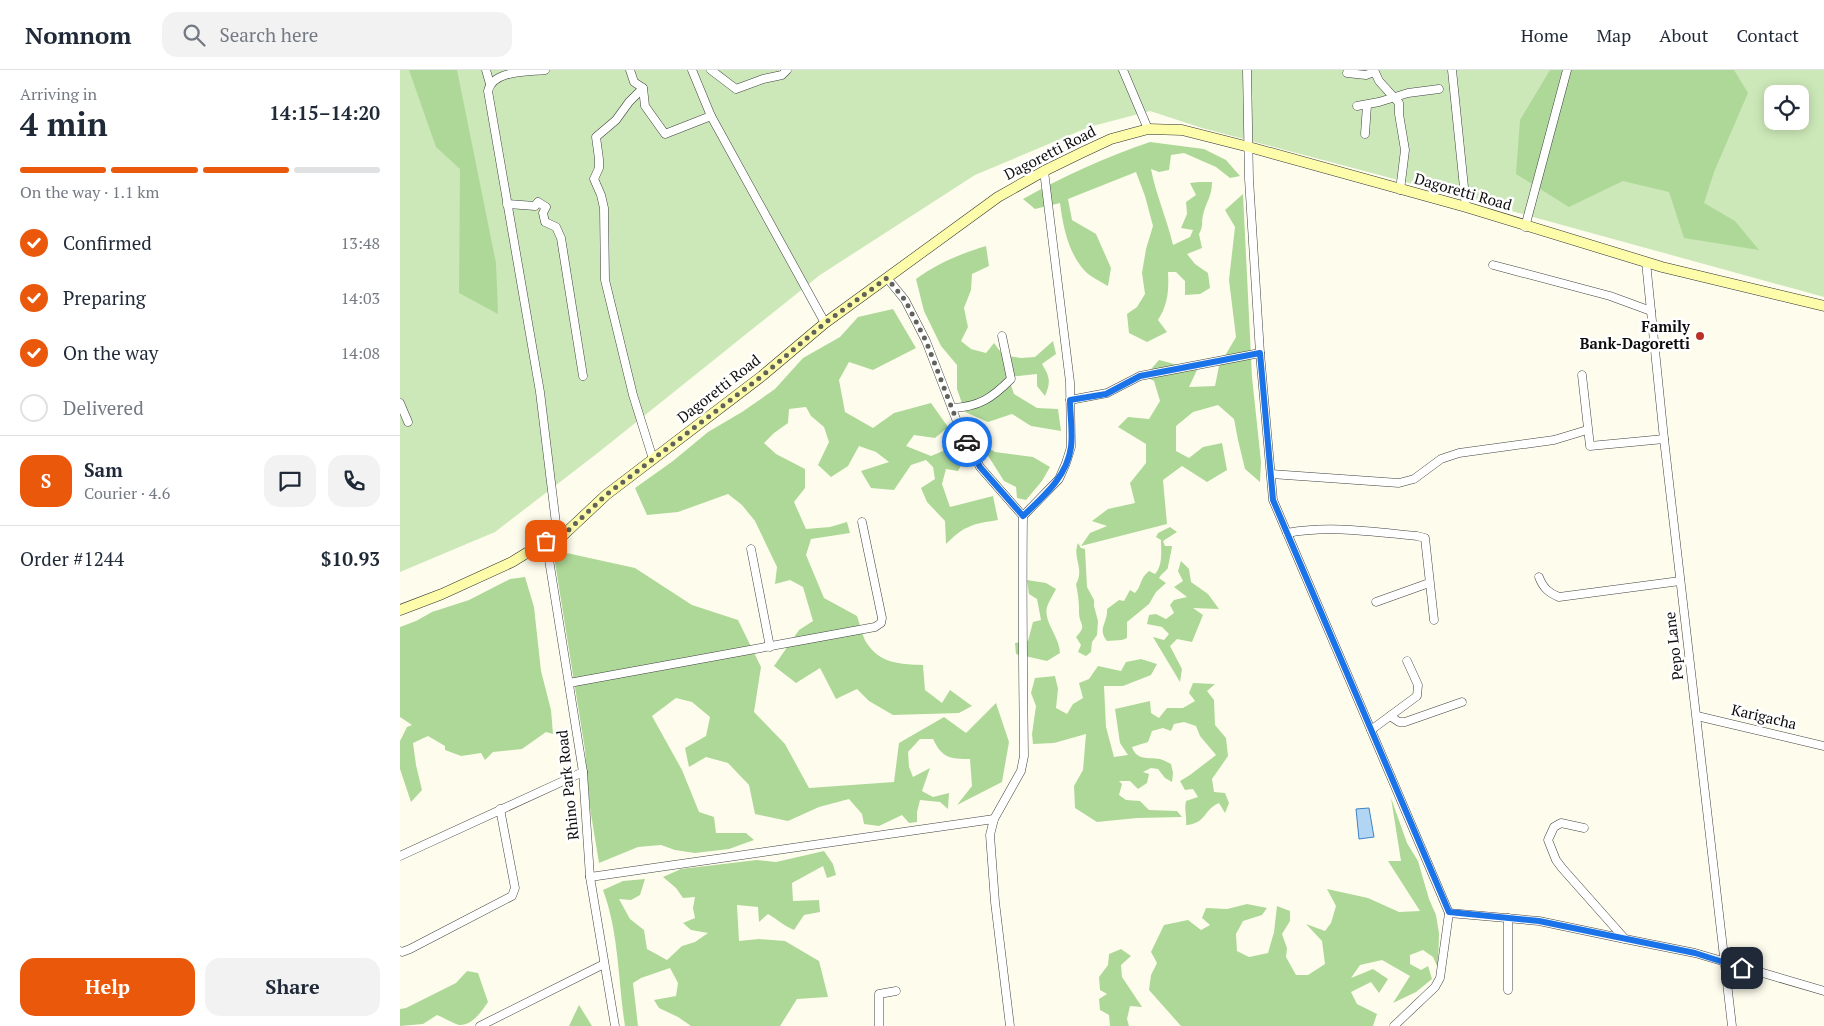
<!DOCTYPE html>
<html lang="en">
<head>
<meta charset="utf-8">
<style>
  :root { --surface:#fff; --page:#f2f2f3; --text:#1f2937; --muted:#747a83; --line:#e0e1e3; --accent:#ea580c }
  body { margin:0; font-family:"PT Serif",serif; background:var(--page); color:var(--text); height:100vh; display:flex; flex-direction:column; font-size:19px; white-space:nowrap }
  * { box-sizing:border-box; margin:0 }
  p { font-size:16px; color:var(--muted) }
  .icon { flex:none; width:28px; height:28px; fill:none; stroke:currentColor; stroke-width:2; stroke-linecap:round; stroke-linejoin:round }
  .map { position:relative; flex:1; overflow:hidden }
  .side { display:flex; flex-direction:column; background:var(--surface); width:400px }
  .side>* { flex:none }
  .buttons { position:absolute; left:1364px; top:15px; display:grid; gap:10px }
  .buttons a { display:grid; place-items:center; width:45px; height:45px; border-radius:10px; background:var(--surface); box-shadow:0 2px 12px #0003; font-size:25px }
  .pin { position:absolute; display:grid; place-items:center; width:42px; height:42px; color:#fff; margin:-21px; border-radius:10px; box-shadow:0 2px 8px #0006 }
  .courier { position:absolute; display:grid; place-items:center; width:50px; height:50px; margin:-25px; border:4px solid #1a73e8; border-radius:50%; background:#fff; color:#222; box-shadow:0 1px 6px #0007 }
  .summary em { font-style:normal; font-weight:700 }
  .summary div { display:flex; flex-direction:column-reverse }
  .summary { display:flex; align-items:center; justify-content:space-between; height:85px; padding:0 20px }
  h1 { font-size:32px; font-weight:700; line-height:38px }
  .bar { display:grid; grid-template-columns:repeat(4,1fr); gap:8px 5px; align-content:center; height:60px; padding:0 20px }
  .bar i { height:6px; border-radius:4px; background:var(--line) }
  .bar .selected { background:var(--accent) }
  .bar p { grid-column:span 4 }
  .line { display:flex; align-items:center; gap:12px; padding:0 20px; border-top:1px solid var(--line) }
  .line div { flex:1 }
  .round { display:grid; place-items:center; flex:none; width:52px; height:52px; border-radius:15px; background:var(--page) }
  ol { padding:0 20px; list-style:none }
  li { display:flex; align-items:center; gap:15px; height:55px }
  li p { margin-inline-start:auto }
  li .icon { padding:5px; border-radius:50%; background:var(--accent); color:#fff; stroke-width:4 }
  li:last-child { color:var(--muted) }
  li i { width:28px; height:28px; border:2px solid var(--line); border-radius:50% }
  .action { display:flex; gap:10px; margin-top:auto; padding:10px 20px }
  .action a { flex:1; height:58px; border-radius:15px; background:var(--accent); color:#fff; font-size:20px; font-weight:700; line-height:58px; text-align:center }
  .action a+a { background:var(--page); color:var(--text) }
  header { display:flex; align-items:center; gap:30px; box-sizing:border-box; height:70px; padding:0 25px; background:var(--surface); border-bottom:1px solid var(--line) }
  header strong { font-size:24px }
  nav { display:flex; gap:28px; margin-inline-start:auto; font-size:18px }
  .search { width:350px; height:45px; background:var(--page); display:flex; align-items:center; gap:12px; box-sizing:border-box; padding:0 18px; border-radius:15px; color:var(--muted); font-size:19px }
  main { display:flex; flex:1; min-height:0 }
  .map>svg:first-child { display:block }
  .green { fill:#cce8b8; fill-rule:evenodd }
  .forest { fill:#aed898 }
  .water { fill:#b3d5f4; stroke:#3c83c9 }
  .lines { fill:none; stroke-linecap:round; stroke-linejoin:round }
  .minor-casing { stroke:#404040; stroke-width:9 }
  .secondary-casing { stroke:#2f2f2f; stroke-width:11 }
  .minor { stroke:#fff; stroke-width:8 }
  .secondary { stroke:#fdfcaa; stroke-width:10 }
  .done { stroke:#61615b; stroke-width:5; stroke-dasharray:0 9 }
  .route { stroke:#1a73e8; stroke-width:6 }
  .poi-dot { fill:#b93129; stroke:#fff; stroke-width:2 }
  .labels { text-anchor:middle; stroke-width:5; stroke-linejoin:round; paint-order:stroke }
  .street-label { font-size:15px; fill:#0d0d0d; stroke:#fff }
  .poi-label { font-size:15px; font-weight:bold; fill:#0d0d0d; stroke:#fff; text-anchor:end }
</style>
</head>
<body>
<header>
<strong>Nomnom</strong>
<div class="search"><svg class="icon" aria-label="search" viewBox="0 0 24 24"><circle cx="10" cy="10" r="6"/><path d="M15 15l6 6"/></svg>Search here</div>
<nav><a>Home</a><a>Map</a><a>About</a><a>Contact</a></nav>
</header>
<main>
<section class="side">
<div class="summary"><div><h1>4 min</h1><p>Arriving in</p></div><em>14:15–14:20</em></div>
<div class="bar"><i class="selected"></i><i class="selected"></i><i class="selected"></i><i></i><p>On the way · 1.1 km</p></div>
<ol>
<li><svg class="icon" aria-label="check" viewBox="0 0 24 24"><path d="M5 12l5 5 9-10"/></svg>Confirmed<p>13:48</p></li>
<li><svg class="icon" aria-label="check" viewBox="0 0 24 24"><path d="M5 12l5 5 9-10"/></svg>Preparing<p>14:03</p></li>
<li><svg class="icon" aria-label="check" viewBox="0 0 24 24"><path d="M5 12l5 5 9-10"/></svg>On the way<p>14:08</p></li>
<li><i></i>Delivered</li>
</ol>
<div class="line" style="height:90px"><b class="round" style="background:var(--accent);color:#fff">S</b><div><b>Sam</b><p>Courier · 4.6</p></div><a class="round"><svg class="icon" aria-label="chat" viewBox="0 0 24 24"><path d="M4 5h16v11H9l-5 4z"/></svg></a><a class="round"><svg class="icon" aria-label="phone" viewBox="0 0 24 24"><path d="M5 4h4l2 5-3 2q2 4 5 5l2-3 5 2v4C11 20 4 13 5 4z"/></svg></a></div>
<div class="line" style="height:65px"><div>Order #1244</div><b>$10.93</b></div>
<div class="action"><a>Help</a><a>Share</a></div>
</section>
<div class="map">
<svg width="1424" height="956" viewBox="0 0 1424 956">
  <rect width="100%" height="100%" fill="#fefded"/>
  <path class="green" d="M 0,0 L 1424,0 L 1424,227 L 1017,115 L 802,58 L 750,41 L 689,57 L 575,105 L 420,205 L 199,382 L 95,462 L 0,502 ZM 1372,24 L 1400,24 L 1400,51 L 1372,51 Z"/>
  <g class="forest">
    <polygon points="9,0 57,0 96,193 98,244 59,223 60,99 36,77"/>
    <polygon points="1150,0 1334,0 1348,23 1314,102 1304,133 1335,151 1359,180 1284,168 1269,122 1223,111 1169,137 1116,104 1120,50"/>
    <path d="M 750,72 L 804,79 L 826,90 L 840,106 L 830,108 L 816,97 L 784,83 L 771,85 L 769,100 L 759,102 L 751,99 C 756,125 767,149 773,175 L 790,167 L 793,160 L 781,158 L 787,144 L 786,132 L 796,125 L 790,113 L 799,112 L 812,112 C 812,126 806,132 803,145 C 801,153 804,155 799,164 L 802,178 L 787,184 L 795,194 L 808,203 L 810,218 L 800,224 L 785,225 L 785,211 L 776,202 L 768,202 C 769,220 768,235 758,250 L 767,262 L 747,272 L 729,263 L 727,244 L 737,237 L 745,224 L 742,203 L 746,179 L 753,156 L 745,126 L 736,102 L 668,129 L 672,150 L 696,164 L 711,198 L 708,216 C 700,211 690,207 684,200 C 668,182 663,156 660,133 L 635,139 L 623,129 C 664,106 706,87 750,72 Z"/>
    <polygon points="843,124 852,307 861,392 860,412 845,399 838,370 834,349 818,335 793,342 776,356 776,381 789,388 803,377 822,373 827,400 807,412 782,396 763,410 767,454 681,476 690,463 707,456 692,451 708,439 735,433 730,413 746,393 746,374 718,357 728,347 749,349 760,331 754,311 745,306 759,290 797,300 789,317 815,316 819,296 836,267 829,210 835,157 825,140"/>
    <path d="M 586,176 L 589,196 L 572,204 L 571,220 L 564,238 L 568,257 L 561,271 L 571,279 L 586,283 L 594,273 L 603,285 L 621,288 L 635,287 L 653,271 L 656,284 L 642,294 C 650,307 651,312 645,326 L 637,316 L 637,304 L 608,307 L 614,324 L 637,338 L 658,339 L 661,361 L 631,356 L 612,344 L 588,352 L 565,342 L 557,319 L 557,295 L 541,276 L 524,241 L 516,209 C 538,193 560,184 586,176 Z"/>
    <path d="M 493,239 L 516,278 L 473,300 L 449,292 L 439,310 L 445,342 L 473,358 L 494,343 L 531,333 L 548,357 L 535,368 L 514,365 L 506,376 L 531,386 L 555,376 L 565,388 L 558,401 L 546,399 L 542,414 L 550,437 L 593,426 L 598,450 C 573,454 565,455 546,474 L 545,451 L 527,432 L 521,418 L 535,409 L 533,397 L 526,390 L 511,395 L 494,420 L 471,418 L 461,401 L 489,392 L 476,382 L 459,376 L 448,396 L 431,407 L 418,395 L 429,372 L 424,357 L 411,346 L 406,337 L 389,339 L 388,353 L 374,363 L 364,373 L 376,384 L 405,399 L 405,418 L 394,432 L 406,459 L 430,457 L 447,452 L 450,463 L 411,469 L 406,485 L 424,528 L 457,546 C 460,554 462,565 466,572 C 480,594 500,594 523,595 L 525,620 L 542,633 L 550,620 L 572,636 L 559,643 L 493,645 L 469,631 L 457,619 L 436,629 L 420,598 L 396,613 L 374,596 L 399,560 L 413,551 L 403,517 L 390,510 L 375,514 L 377,497 L 355,451 L 342,435 L 328,424 L 278,442 L 247,445 L 235,418 L 273,391 L 308,362 L 342,342 L 375,319 L 403,288 L 440,267 L 458,247 Z"/>
    <polygon points="580,373 595,382 633,387 650,397 642,411 626,430 617,428 616,417 604,411"/>
    <path d="M 770,457 L 777,462 L 763,471 L 765,476 L 772,476 C 772,479 768,496 768,498 C 765,502 761,504 759,508 L 766,513 L 756,522 L 749,534 L 727,552 L 727,568 L 722,570 L 707,571 C 697,558 708,553 707,539 L 719,530 L 724,531 L 730,520 L 735,523 C 742,516 739,509 749,501 L 755,504 C 763,496 761,481 761,470 L 756,467 L 758,463 Z"/>
    <path d="M 678,473 L 681,478 L 685,479 L 687,517 L 694,530 L 694,536 L 698,551 L 697,565 L 692,572 L 691,582 L 686,586 L 678,582 L 681,575 L 676,567 C 688,555 679,555 679,542 C 679,531 678,525 676,514 C 685,499 672,488 678,473 Z"/>
    <path d="M 153,480 L 235,498 L 292,535 L 338,550 L 361,597 L 354,642 L 385,674 L 409,718 L 494,712 L 499,673 L 544,647 L 566,663 L 596,633 L 609,672 L 602,712 L 557,735 L 572,716 L 570,689 C 550,689 542,688 533,669 L 520,669 L 508,682 L 509,697 L 513,707 L 530,698 L 522,721 L 533,727 L 549,723 L 548,739 L 540,732 L 520,730 L 517,742 L 517,752 L 509,753 L 502,745 L 479,756 L 464,754 L 462,744 L 449,729 L 419,737 L 388,751 L 355,744 L 349,715 L 328,693 L 306,687 L 289,697 L 285,678 L 306,666 L 310,647 L 292,632 L 276,628 L 252,646 L 282,700 L 299,742 L 314,747 L 316,763 L 346,763 L 354,770 L 329,779 L 295,783 L 275,780 L 261,775 L 238,777 L 199,793 L 190,738 L 185,680 Z"/>
    <polygon points="781,491 789,499 791,512 808,524 819,539 793,538 803,545 792,572 777,569 770,576 782,599 780,612 753,567 764,570 769,564 762,557 747,554 749,545 756,544 766,549 774,543 770,535 774,530 787,527 774,517 783,511 778,501"/>
    <polygon points="125,507 134,537 141,601 151,640 153,664 146,662 122,679 93,682 85,690 81,683 61,686 45,680 45,676 28,666 13,673 16,695 22,720 11,732 0,699 0,671 7,657 12,655 0,647 0,557 16,551 32,542 69,530 110,509"/>
    <path d="M 627,510 L 646,513 L 656,519 C 653,525 649,531 647,537 C 643,552 660,567 660,583 L 647,591 L 616,584 L 615,573 L 628,571 L 633,552 L 641,550 L 637,529 L 629,524 Z"/>
    <path d="M 741,589 L 757,594 L 751,605 L 723,616 L 704,616 L 706,657 L 714,687 L 728,685 L 720,673 L 715,639 L 750,631 L 751,643 L 759,648 L 767,638 L 783,638 L 795,631 L 789,623 L 793,613 L 815,614 L 807,621 L 814,630 L 815,655 L 826,668 L 828,686 L 812,709 L 814,722 L 825,723 L 829,733 L 825,743 L 819,733 C 804,739 806,754 786,755 C 787,746 784,740 786,731 L 798,727 L 793,719 L 785,720 L 780,711 L 790,705 L 816,685 L 800,666 L 796,656 L 784,652 L 774,654 L 771,661 L 763,658 L 752,661 L 748,672 L 732,677 C 737,691 748,687 760,689 C 764,690 767,692 771,694 L 773,703 L 772,712 L 765,708 L 758,699 L 751,698 L 743,702 L 749,704 L 747,713 L 738,719 L 730,711 L 719,711 L 722,714 L 719,725 L 726,730 L 740,731 L 749,740 L 777,741 L 782,747 L 737,748 L 697,752 L 675,738 L 674,716 L 683,700 L 686,664 L 654,673 L 633,674 L 632,664 L 636,636 L 631,623 L 635,608 L 655,606 L 658,619 L 656,638 L 667,644 L 673,634 L 683,628 L 679,613 L 689,609 L 698,596 L 721,601 L 726,592 Z"/>
    <polygon points="991,728 1007,773 1018,791 1029,829 1036,845 1039,863 1038,898 1033,887 1023,880 1010,885 1010,894 1021,900 1028,896 1032,909 1016,922 993,933 1010,906 982,890 960,895 951,908 973,899 988,909 979,923 971,912 951,922 957,934 977,944 973,956 781,956 749,920 751,905 757,893 751,882 764,855 788,850 801,860 810,855 802,848 806,838 827,839 847,834 867,838 862,845 843,851 836,864 837,881 849,887 868,883 874,862 877,836 890,841 890,851 882,864 887,878 886,887 896,905 908,905 925,894 922,871 906,854 925,861 931,853 936,836 927,819 968,828 999,842 1020,841 988,791 1001,791"/>
    <path d="M 424,781 L 433,794 L 436,805 L 427,808 L 423,796 L 392,813 L 393,831 L 419,830 L 420,842 L 404,845 L 394,860 C 384,856 377,849 368,844 L 359,852 L 358,837 L 337,835 L 339,871 L 359,869 L 385,871 L 419,891 L 428,927 L 397,929 L 380,956 L 291,956 L 278,947 L 259,938 L 254,930 L 276,926 L 278,913 L 270,898 L 241,908 L 233,913 L 238,956 L 225,956 C 218,911 219,863 203,820 L 223,811 L 245,809 L 240,825 L 231,830 L 219,829 L 230,849 L 244,860 L 247,879 L 267,890 L 282,876 L 295,872 L 308,863 L 291,860 L 283,853 L 295,848 L 293,838 L 295,827 L 283,828 L 276,818 L 263,807 L 281,799 L 357,790 L 376,792 Z"/>
    <polygon points="721,879 731,886 721,895 722,907 742,937 730,936 727,949 729,956 710,956 709,945 700,940 699,929 707,924 700,920 699,907 708,895 709,884"/>
    <path d="M 67,901 L 78,903 L 88,932 C 82,941 72,956 59,955 C 52,953 45,948 37,945 L 23,954 L 0,956 L 0,939 L 6,938 L 56,913 Z"/>
    <polygon points="179,935 192,956 169,956"/>
  </g>
  <polygon class="water" points="969,738 974,767 959,769 956,739"/>
  <g class="lines">
    <g class="minor-casing">
      <g id="minor">
        <polyline points="86,0 90,14"/>
        <path d="M 145,0 C 127,2 93,0 88,21 L 140,322 L 158,470"/>
        <polyline points="230,0 234,12 243,18 245,36 265,64 311,46"/>
        <polyline points="292,0 311,46 425,253"/>
        <polyline points="311,0 336,19 363,9 382,5 387,0"/>
        <polyline points="723,0 748,59"/>
        <polyline points="847,0 849,109 860,283 873,430 1049,843 1040,908 1035,917 994,956"/>
        <polyline points="974,0 979,11 999,33 999,44 1005,80 1000,120"/>
        <polyline points="1052,0 1066,137"/>
        <polyline points="947,3 966,5 974,2"/>
        <polyline points="243,18 229,32 216,50 196,67 199,89 199,98 194,109 201,125 204,138 205,210 233,325 253,389"/>
        <polyline points="957,36 979,32 1008,23 1039,19"/>
        <polyline points="965,64 967,35"/>
        <polyline points="107,134 135,136 138,132 146,137 143,143 145,152 156,157 161,168 183,306"/>
        <polyline points="1125,157 1167,0"/>
        <polyline points="1246,192 1264,369 1332,956"/>
        <polyline points="1093,195 1210,226 1251,241"/>
        <polyline points="487,208 505,230 526,271 558,354 580,397 623,446"/>
        <polyline points="1182,305 1190,376 1264,369"/>
        <polyline points="670,330 707,323 740,306 860,283"/>
        <polyline points="0,333 8,352"/>
        <path d="M 552,338 C 579,337 592,328 611,309 L 602,266"/>
        <polyline points="871,404 999,413 1014,409 1041,389 1059,383 1154,370 1187,360"/>
        <path d="M 887,463 C 930,455 974,462 1017,466 L 1025,468 L 1034,550"/>
        <polyline points="146,471 183,702 190,807 215,956"/>
        <polyline points="351,479 370,577"/>
        <path d="M 1139,507 C 1143,518 1149,523 1159,527 L 1280,511"/>
        <polyline points="976,532 1029,513"/>
        <polyline points="169,613 475,557 481,553 482,548 462,452"/>
        <polyline points="990,646 999,652 1005,652 1062,632"/>
        <polyline points="1297,646 1424,676"/>
        <polyline points="971,660 1017,626 1018,615 1007,591"/>
        <polyline points="1184,758 1161,753 1154,757 1148,770 1156,790 1162,798 1225,869"/>
        <polyline points="0,786 183,702"/>
        <polyline points="190,807 594,749"/>
        <polyline points="1049,843 1139,851 1225,869 1295,883 1424,921"/>
        <polyline points="0,881 2,882 10,879 112,826 115,818 100,739"/>
        <polyline points="1108,920 1108,848"/>
        <polyline points="80,956 204,894"/>
        <polyline points="479,956 479,924 496,921"/>
        <path d="M 610,956 L 595,832 L 590,765 L 594,749 L 621,701 L 624,686 C 623,606 622,526 623,446 L 659,409 L 666,393 L 671,377 L 670,312 L 644,101"/>
      </g>
    </g>
    <g class="secondary-casing">
      <polyline id="secondary" points="0,540 42,524 112,492 146,471 158,470 206,425 362,306 425,253 598,127 644,101 683,82 711,69 748,59 782,60 849,77 1066,137 1262,197 1424,236"/>
    </g>
    <use href="#minor" class="minor"/>
    <use href="#secondary" class="secondary"/>
  </g>
  <g class="lines">
    <polyline class="done" points="146,471 158,470 206,425 362,306 425,253 487,208 505,230 526,271 558,354 567,372"/>
    <path class="route" d="M 567,372 L 580,397 L 623,446 C 643,427 667,407 671,377 C 673,362 670,345 670,330 L 706,324 L 740,306 L 860,283 L 873,430 L 1049,842 L 1139,851 L 1295,883 L 1342,898"/>
  </g>
  <circle class="poi-dot" cx="1300" cy="266" r="5"/>
  <g class="labels">
    <g class="street-label">
      <text transform="translate(650 83) rotate(-27)" y="5">Dagoretti Road</text>
      <text transform="translate(1063 122) rotate(16)" y="5">Dagoretti Road</text>
      <text transform="translate(319 319) rotate(-38)" y="5">Dagoretti Road</text>
      <text transform="translate(1274 576) rotate(-97)" y="5">Pepo Lane</text>
      <text transform="translate(1364 647) rotate(13)" y="5">Karigacha</text>
      <text transform="translate(168 715) rotate(-96)" y="5">Rhino Park Road</text>
    </g>
    <g class="poi-label">
      <text x="1290" y="262">Family<tspan x="1290" dy="17">Bank-Dagoretti</tspan></text>
    </g>
  </g>
</svg>
<div class="buttons">
<a><svg class="icon" aria-label="locate" viewBox="0 0 24 24"><circle cx="12" cy="12" r="6"/><path d="M12 2v4M12 18v4M2 12h4M18 12h4"/></svg></a>
</div>
<div class="pin" style="left:146px;top:471px;background:#ea580c"><svg class="icon" aria-label="bag" viewBox="0 0 24 24"><path d="M5 8h14l-1 12H6zM9 8a3 3 0 0 1 6 0"/></svg></div>
<div class="pin" style="left:1342px;top:898px;background:#1f2937"><svg class="icon" aria-label="home" viewBox="0 0 24 24"><path d="M3 11l9-7 9 7M6 9v11h12V9"/></svg></div>
<div class="courier" style="left:567px;top:372px"><svg class="icon" aria-label="car" viewBox="0 0 24 24"><path d="M5 17H2v-5l4-1 3-4h7l3 4 3 1v5h-3M9 17h6M6 11h13"/><circle cx="7" cy="17" r="2"/><circle cx="17" cy="17" r="2"/></svg></div>
</div>
</main>
</body>
</html>
